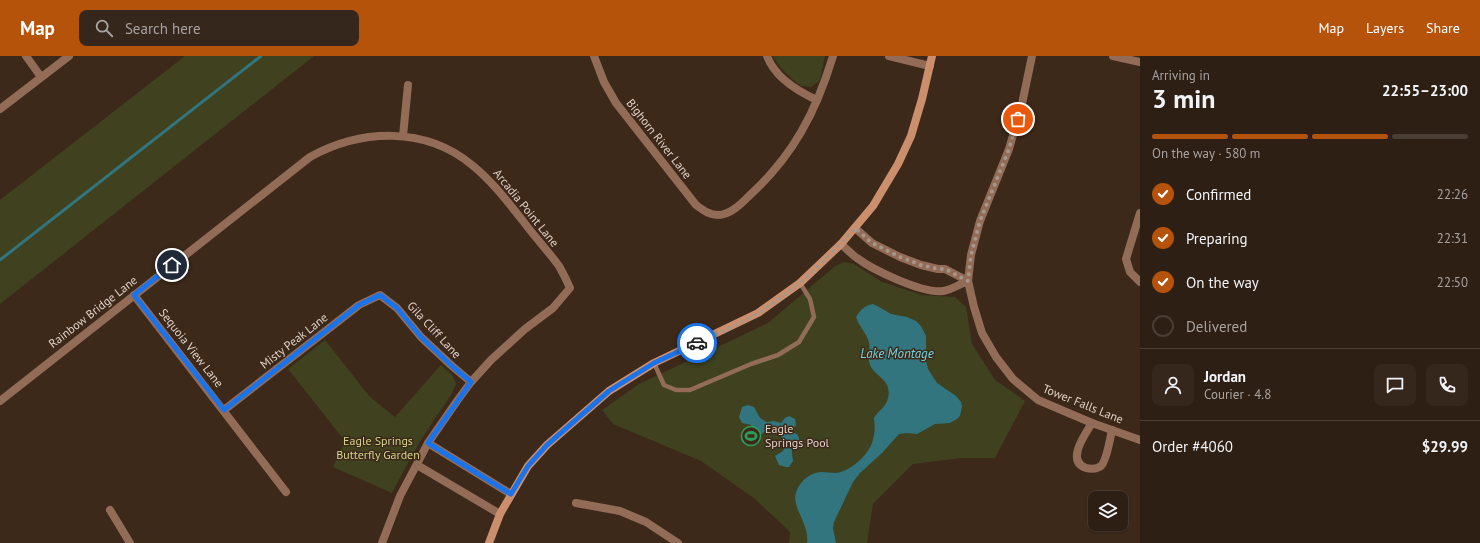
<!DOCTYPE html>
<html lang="en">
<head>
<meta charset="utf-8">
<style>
  :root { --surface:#2e1f14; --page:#36271d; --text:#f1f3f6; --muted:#a7a2a0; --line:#493d34; --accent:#b45309 }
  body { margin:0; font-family:"PT Sans",sans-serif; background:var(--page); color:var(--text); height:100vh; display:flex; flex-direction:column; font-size:15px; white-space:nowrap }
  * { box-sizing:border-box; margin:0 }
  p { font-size:13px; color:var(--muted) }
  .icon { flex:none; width:22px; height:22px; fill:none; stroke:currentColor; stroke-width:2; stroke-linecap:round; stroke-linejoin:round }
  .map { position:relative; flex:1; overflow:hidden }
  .sheet { display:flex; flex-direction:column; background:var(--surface); width:340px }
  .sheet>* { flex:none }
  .fabs { position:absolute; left:1088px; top:435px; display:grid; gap:8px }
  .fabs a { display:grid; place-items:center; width:40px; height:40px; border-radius:8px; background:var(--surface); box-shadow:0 1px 3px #0004,0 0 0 1px var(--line); font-size:20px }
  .pin { position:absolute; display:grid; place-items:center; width:34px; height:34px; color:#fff; margin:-17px; border:2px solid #fff; border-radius:50%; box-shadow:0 1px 4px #0007 }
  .courier { position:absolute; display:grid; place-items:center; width:40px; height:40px; margin:-20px; border:3px solid #1a73e8; border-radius:50%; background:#fff; color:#222; box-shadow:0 1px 5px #0007 }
  .head em { font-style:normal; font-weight:700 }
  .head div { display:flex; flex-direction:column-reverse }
  .head { display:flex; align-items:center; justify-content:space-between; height:68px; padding:0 12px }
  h1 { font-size:26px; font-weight:700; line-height:30px }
  .bar { display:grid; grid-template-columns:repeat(4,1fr); gap:6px 4px; align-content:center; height:48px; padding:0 12px }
  .bar i { height:5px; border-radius:3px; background:var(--line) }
  .bar .current { background:var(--accent) }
  .bar p { grid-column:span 4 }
  .line { display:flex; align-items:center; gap:10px; padding:0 12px; border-top:1px solid var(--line) }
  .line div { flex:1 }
  .round { display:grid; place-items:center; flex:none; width:42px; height:42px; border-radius:8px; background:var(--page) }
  ol { padding:0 12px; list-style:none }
  li { display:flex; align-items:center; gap:12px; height:44px }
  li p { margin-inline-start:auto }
  li .icon { padding:4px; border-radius:50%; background:var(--accent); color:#fff; stroke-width:4 }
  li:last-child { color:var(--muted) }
  li i { width:22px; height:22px; border:2px solid var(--line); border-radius:50% }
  header { display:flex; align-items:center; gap:24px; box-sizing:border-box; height:56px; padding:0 20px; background:var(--accent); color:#fff }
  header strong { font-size:19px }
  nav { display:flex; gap:22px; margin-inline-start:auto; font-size:14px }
  .search { width:280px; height:36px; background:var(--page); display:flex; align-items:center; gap:10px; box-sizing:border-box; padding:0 14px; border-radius:8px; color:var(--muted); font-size:15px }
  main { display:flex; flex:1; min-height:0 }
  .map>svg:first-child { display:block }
  .green { fill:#3f411f }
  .water { fill:#32757e }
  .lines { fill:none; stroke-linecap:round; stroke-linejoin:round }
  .stream { stroke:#32757e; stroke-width:3 }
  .lane { stroke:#936c58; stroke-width:4.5 }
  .street { stroke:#936c58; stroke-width:8 }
  .secondary { stroke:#cc8f6e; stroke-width:8 }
  .done { stroke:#a6978b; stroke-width:4; stroke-dasharray:0 7.2 }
  .route { stroke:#1a73e8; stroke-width:5 }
  .labels { text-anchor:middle; stroke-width:3; stroke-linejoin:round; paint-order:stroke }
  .street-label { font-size:12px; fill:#dfd2c8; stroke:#3d291a }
  .poi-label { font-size:12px; fill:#dfd2c8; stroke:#3d291a; text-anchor:start }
  .park-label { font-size:12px; fill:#d2d588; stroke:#3d291a }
  .water-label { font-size:13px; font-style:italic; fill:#6dd5e3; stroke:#3d291a }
</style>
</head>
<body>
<header>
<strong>Map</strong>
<div class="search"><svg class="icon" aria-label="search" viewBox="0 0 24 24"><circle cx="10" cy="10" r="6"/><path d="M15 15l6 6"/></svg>Search here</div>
<nav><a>Map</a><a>Layers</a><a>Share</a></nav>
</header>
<main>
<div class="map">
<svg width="1140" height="487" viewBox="0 0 1140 487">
  <rect width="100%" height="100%" fill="#3d291a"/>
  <g class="green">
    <polygon points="185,0 314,0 0,248 0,144"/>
    <polygon points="773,0 825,0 820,24 811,31 801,30 792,23 780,11"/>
    <polygon points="844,206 854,208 882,226 922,239 955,241 966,251 972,288 995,324 1025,345 995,402 961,402 913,408 873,448 867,487 789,487 790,476 755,443 701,405 613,368 602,354 639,328 768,267 834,211"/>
    <path d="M 325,284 L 370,341 L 395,361 L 441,309 L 453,320 L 456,328 C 450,344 439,355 430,370 C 416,391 404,414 392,437 L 333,411 L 345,385 L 288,313 Z"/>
  </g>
  <g class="water">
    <path d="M 873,248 L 879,251 L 891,258 L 907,261 L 916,265 L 921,270 L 926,280 L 926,305 L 928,313 L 937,327 L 956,340 L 961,346 L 962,350 L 960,360 L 957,363 L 950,367 L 935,368 L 917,378 L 907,377 L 899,378 L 882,397 L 860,417 L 853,426 L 834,466 L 833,472 L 836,487 L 807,487 C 810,467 789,450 797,434 C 802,423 811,416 823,416 C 827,416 831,417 835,417 C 850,416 867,400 872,387 C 875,379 875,370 874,362 C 878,355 887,350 888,342 C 892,325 878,322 871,311 C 866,302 871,295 869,286 C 866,277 859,270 856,261 C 861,253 864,250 873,248 Z"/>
    <path d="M 748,349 L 754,351 L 760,362 L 767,366 L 774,365 L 781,367 L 785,362 L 789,360 L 795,363 L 796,369 L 792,374 L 794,377 L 797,378 L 799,382 L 799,385 C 789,390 792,396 793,405 L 789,411 L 785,411 L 779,409 L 775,400 L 783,395 L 786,388 L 781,380 L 775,374 C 759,372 757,389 746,389 L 742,386 L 741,381 C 745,375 751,378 754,373 L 751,369 L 742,367 L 739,361 L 742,351 Z"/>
  </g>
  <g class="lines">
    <polyline class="stream" points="0,204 261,0"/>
    <polyline class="lane" points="654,307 664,329 676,334 690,334 751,308 778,299 799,286 814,261 810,243 800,227"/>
    <g class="street">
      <polyline points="26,0 41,21"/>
      <path d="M 594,0 L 604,26 L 616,47 L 696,149 C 703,154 709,159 718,159 C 730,159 741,148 749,140 C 793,100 816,56 833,0"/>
      <path d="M 767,0 C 775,22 797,35 817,44"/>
      <polyline points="889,0 930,10"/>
      <polyline points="1032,0 1022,48 1009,93 980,165 971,199 968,225 974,251 982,277 996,301 1013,323 1038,344 1092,367 1140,384"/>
      <polyline points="1113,0 1140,6"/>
      <polyline points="0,53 69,0"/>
      <polyline points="403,80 408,29"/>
      <polyline points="1140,157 1126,203 1130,216 1140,226"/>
      <polyline points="855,172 872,187 900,201 921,209 938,213 945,213 968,225"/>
      <path d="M 841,188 C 846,192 851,198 857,202 C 873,214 923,238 943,235 C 951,234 960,228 968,225"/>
      <polyline points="134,239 286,436"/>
      <path d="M 0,345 L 310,101 C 361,73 425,70 472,109 C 492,125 507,145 523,165 C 534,180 548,195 559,210 C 563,217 567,225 570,232 L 553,252 L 525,273 L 491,304 L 471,326 L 457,345 L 428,387 L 400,440 L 382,487"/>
      <polyline points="224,354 359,249 380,239 397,252 421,281 452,310 471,326"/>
      <path d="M 1092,367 C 1086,377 1065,405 1086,412 C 1091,413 1097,413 1101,410 C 1107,404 1110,382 1112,374"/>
      <polyline points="428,387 511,438"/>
      <polyline points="417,409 500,458"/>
      <polyline points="576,447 620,455 646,466 678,487"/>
      <polyline points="110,454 130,487"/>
    </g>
    <polyline class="secondary" points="489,487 500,458 528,410 547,389 609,335 654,307 758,257 800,227 841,188 873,150 898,108 911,80 922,43 932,0"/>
  </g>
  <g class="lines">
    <path class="done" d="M 697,287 C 717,278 739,269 758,257 C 795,235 826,204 855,172 L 872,187 L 900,201 L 921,209 L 938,213 L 945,213 L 968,225 L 971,199 L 980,165 L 1009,93 L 1018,63"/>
    <polyline class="route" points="172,209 134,239 224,354 359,249 380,239 397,252 421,281 452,310 471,326 428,387 511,438 528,410 547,389 609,335 654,307 697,287"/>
  </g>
  <defs>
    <g id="stadium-ring" transform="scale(1)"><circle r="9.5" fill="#3d291a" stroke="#2e9e5b" stroke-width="1.5"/><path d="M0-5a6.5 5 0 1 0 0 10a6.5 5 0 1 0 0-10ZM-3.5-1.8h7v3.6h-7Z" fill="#2e9e5b"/></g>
  </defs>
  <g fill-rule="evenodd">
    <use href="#stadium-ring" x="751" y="380"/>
  </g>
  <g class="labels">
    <g class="street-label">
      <text transform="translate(659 83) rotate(52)" y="4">Bighorn River Lane</text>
      <text transform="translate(526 152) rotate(51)" y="4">Arcadia Point Lane</text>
      <text transform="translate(93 256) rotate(-38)" y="4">Rainbow Bridge Lane</text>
      <text transform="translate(434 274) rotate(47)" y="4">Gila Cliff Lane</text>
      <text transform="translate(294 285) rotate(-38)" y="4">Misty Peak Lane</text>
      <text transform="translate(191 292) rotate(52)" y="4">Sequoia View Lane</text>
      <text transform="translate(1083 348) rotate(22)" y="4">Tower Falls Lane</text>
    </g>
    <g class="poi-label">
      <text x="765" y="377">Eagle<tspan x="765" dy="14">Springs Pool</tspan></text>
    </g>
    <g class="park-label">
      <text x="378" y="389">Eagle Springs<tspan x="378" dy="14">Butterfly Garden</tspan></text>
    </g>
    <g class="water-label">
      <text x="897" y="302">Lake Montage</text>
    </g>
  </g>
</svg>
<div class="fabs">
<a><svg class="icon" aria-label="layers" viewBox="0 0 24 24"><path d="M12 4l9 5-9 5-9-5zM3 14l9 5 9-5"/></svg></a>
</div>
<div class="pin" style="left:1018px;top:63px;background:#ea580c"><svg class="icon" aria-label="bag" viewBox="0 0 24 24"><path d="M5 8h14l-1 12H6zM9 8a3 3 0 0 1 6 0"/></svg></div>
<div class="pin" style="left:172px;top:209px;background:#1f2937"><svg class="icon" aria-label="home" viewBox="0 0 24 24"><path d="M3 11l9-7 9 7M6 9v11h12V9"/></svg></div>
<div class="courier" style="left:697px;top:287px"><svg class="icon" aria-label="car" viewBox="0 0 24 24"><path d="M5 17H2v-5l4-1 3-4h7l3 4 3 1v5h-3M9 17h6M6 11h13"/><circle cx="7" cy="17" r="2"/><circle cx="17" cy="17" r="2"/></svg></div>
</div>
<section class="sheet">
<div class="head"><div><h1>3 min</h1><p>Arriving in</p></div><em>22:55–23:00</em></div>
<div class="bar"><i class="current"></i><i class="current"></i><i class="current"></i><i></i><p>On the way · 580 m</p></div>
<ol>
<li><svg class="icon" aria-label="check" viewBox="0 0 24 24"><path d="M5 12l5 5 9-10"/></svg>Confirmed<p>22:26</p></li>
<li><svg class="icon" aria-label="check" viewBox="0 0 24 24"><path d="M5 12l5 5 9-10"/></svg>Preparing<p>22:31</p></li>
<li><svg class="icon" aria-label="check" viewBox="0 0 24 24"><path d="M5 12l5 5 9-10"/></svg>On the way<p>22:50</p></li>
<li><i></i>Delivered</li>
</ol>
<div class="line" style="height:72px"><a class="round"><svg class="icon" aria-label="person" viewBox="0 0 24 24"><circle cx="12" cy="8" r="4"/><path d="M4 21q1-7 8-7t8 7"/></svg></a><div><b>Jordan</b><p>Courier · 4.8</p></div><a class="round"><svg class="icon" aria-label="chat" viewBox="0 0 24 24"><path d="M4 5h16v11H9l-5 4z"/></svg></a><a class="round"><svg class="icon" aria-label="phone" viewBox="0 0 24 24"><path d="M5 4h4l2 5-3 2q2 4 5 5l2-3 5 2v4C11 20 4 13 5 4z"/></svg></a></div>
<div class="line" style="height:52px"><div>Order #4060</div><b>$29.99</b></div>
</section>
</main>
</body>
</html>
